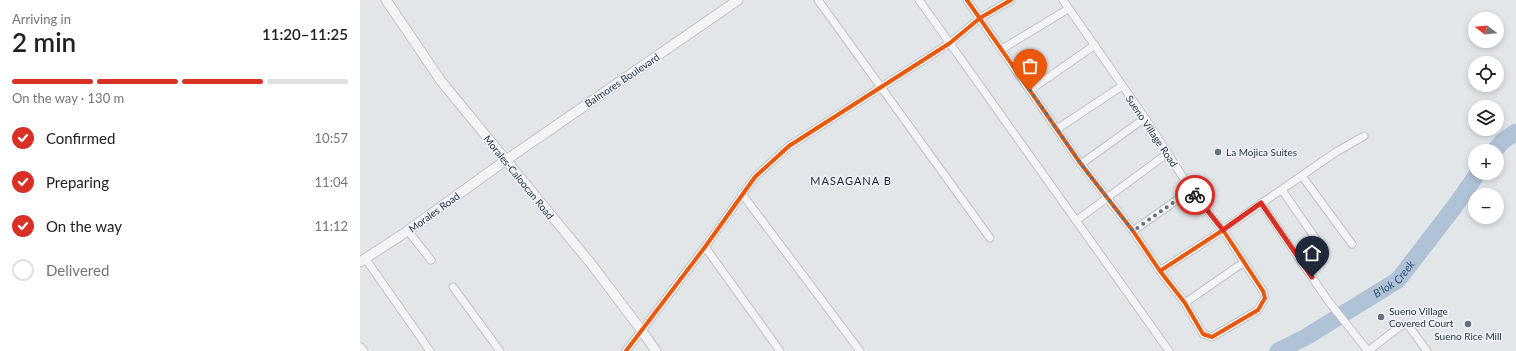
<!DOCTYPE html>
<html lang="en">
<head>
<meta charset="utf-8">
<style>
  :root { --surface:#fff; --page:#f6f6f6; --text:#202124; --muted:#757577; --line:#e0e0e0; --accent:#d93025 }
  body { margin:0; font-family:Lato,sans-serif; background:var(--page); color:var(--text); height:100vh; display:flex; flex-direction:column; font-size:15px; white-space:nowrap }
  * { box-sizing:border-box; margin:0 }
  p { font-size:13px; color:var(--muted) }
  .icon { flex:none; width:22px; height:22px; fill:none; stroke:currentColor; stroke-width:2; stroke-linecap:round; stroke-linejoin:round }
  .map { position:relative; flex:1; overflow:hidden }
  .panel { display:flex; flex-direction:column; background:var(--surface); width:360px }
  .panel>* { flex:none }
  .needle { width:26px; rotate:286deg }
  .fabs { position:absolute; left:1108px; top:12px; display:grid; gap:8px }
  .fabs a { display:grid; place-items:center; width:36px; height:36px; border-radius:50%; background:var(--surface); box-shadow:0 2px 6px #0003; font-size:20px }
  .pin { position:absolute; display:grid; place-items:center; width:34px; height:34px; color:#fff; margin:-41px -17px; border-radius:50% 50% 50% 0; rotate:-45deg; box-shadow:0 0 4px #0007 }
  .pin .icon { rotate:45deg }
  .courier { position:absolute; display:grid; place-items:center; width:40px; height:40px; margin:-20px; border:3px solid #d93025; border-radius:50%; background:#fff; color:#222; box-shadow:0 1px 5px #0007 }
  .overview em { font-style:normal; font-weight:600 }
  .overview div { display:flex; flex-direction:column-reverse }
  .overview { display:flex; align-items:center; justify-content:space-between; height:68px; padding:0 12px }
  h1 { font-size:26px; font-weight:600; line-height:30px }
  .bar { display:grid; grid-template-columns:repeat(4,1fr); gap:6px 4px; align-content:center; height:48px; padding:0 12px }
  .bar i { height:5px; border-radius:3px; background:var(--line) }
  .bar .selected { background:var(--accent) }
  .bar p { grid-column:span 4 }
  ol { padding:0 12px; list-style:none }
  li { display:flex; align-items:center; gap:12px; height:44px }
  li p { margin-inline-start:auto }
  li .icon { padding:4px; border-radius:50%; background:var(--accent); color:#fff; stroke-width:4 }
  li:last-child { color:var(--muted) }
  li i { width:22px; height:22px; border:2px solid var(--line); border-radius:50% }
  main { display:flex; flex:1; min-height:0 }
  .map>svg:first-child { display:block }
  .lines { fill:none; stroke-linecap:round; stroke-linejoin:round }
  .river { stroke:#b0c2d5; stroke-width:17 }
  .minor-casing { stroke:#c1c4c7; stroke-width:9 }
  .tertiary-casing { stroke:#c1c4c7; stroke-width:11 }
  .minor { stroke:#f3f4f5; stroke-width:7 }
  .tertiary { stroke:#f3f4f5; stroke-width:9 }
  .cycleway-casing { stroke:#f1f4f8; stroke-width:6 }
  .cycleway { stroke:#e8590c; stroke-width:4 }
  .done { stroke:#69717e; stroke-width:4; stroke-dasharray:0 7.2 }
  .route { stroke:#d93025; stroke-width:5 }
  .poi-dot { fill:#69717e; stroke:#f1f4f8; stroke-width:1.5 }
  .labels { text-anchor:middle; stroke-width:3; stroke-linejoin:round; paint-order:stroke }
  .street-label { font-size:10px; fill:#283244; stroke:#f1f4f8 }
  .poi-label { font-size:10px; fill:#283244; stroke:#f1f4f8; text-anchor:start }
  .neighbourhood-label { font-size:11px; letter-spacing:1px; fill:#1a2335; stroke:#f1f4f8 }
  .water-label { font-size:11px; font-style:italic; fill:#2f517b; stroke:#f1f4f8 }
</style>
</head>
<body>
<main>
<section class="panel">
<div class="overview"><div><h1>2 min</h1><p>Arriving in</p></div><em>11:20–11:25</em></div>
<div class="bar"><i class="selected"></i><i class="selected"></i><i class="selected"></i><i></i><p>On the way · 130 m</p></div>
<ol>
<li><svg class="icon" aria-label="check" viewBox="0 0 24 24"><path d="M5 12l5 5 9-10"/></svg>Confirmed<p>10:57</p></li>
<li><svg class="icon" aria-label="check" viewBox="0 0 24 24"><path d="M5 12l5 5 9-10"/></svg>Preparing<p>11:04</p></li>
<li><svg class="icon" aria-label="check" viewBox="0 0 24 24"><path d="M5 12l5 5 9-10"/></svg>On the way<p>11:12</p></li>
<li><i></i>Delivered</li>
</ol>
</section>
<div class="map">
<svg width="1156" height="351" viewBox="0 0 1156 351">
  <rect width="100%" height="100%" fill="#e3e6e9"/>
  <g class="lines">
    <g class="river">
      <polyline points="1134,151 1143,141 1156,132"/>
      <path id="s1" d="M 918,351 L 946,337 L 1038,280 L 1095,206 L 1118,173"/>
    </g>
    <g class="minor-casing">
      <g id="minor">
        <polyline points="458,0 630,238"/>
        <polyline points="559,0 809,351"/>
        <polyline points="607,0 721,164 773,231 800,271 825,303 843,334 852,337 898,310 905,298 903,291 863,230 800,271"/>
        <polyline points="703,0 785,118 831,190 863,230 976,152 1004,136"/>
        <polyline points="642,49 708,9"/>
        <polyline points="670,90 735,45"/>
        <polyline points="697,129 762,86"/>
        <polyline points="721,164 785,118"/>
        <polyline points="942,176 992,244"/>
        <polyline points="922,190 960,245"/>
        <polyline points="382,194 500,351"/>
        <polyline points="901,203 969,302 1008,351"/>
        <polyline points="717,220 808,153"/>
        <polyline points="48,231 71,260"/>
        <polyline points="773,231 831,190"/>
        <polyline points="345,247 420,351"/>
        <polyline points="5,258 70,351"/>
        <polyline points="93,287 140,351"/>
        <polyline points="825,303 884,262"/>
        <polyline points="1,347 4,351"/>
        <polyline points="266,351 345,247 395,177 429,146 590,43 620,18 651,0"/>
        <polyline points="1008,351 1042,325 1048,325 1067,351"/>
      </g>
    </g>
    <g class="tertiary-casing">
      <g id="tertiary">
        <polyline points="26,0 81,81 232,265 282,331 296,351"/>
        <polyline points="0,262 46,232 146,160 378,0"/>
      </g>
    </g>
    <use href="#minor" class="minor"/>
    <use href="#tertiary" class="tertiary"/>
    <g class="cycleway-casing">
      <g id="cycleway">
        <polyline points="607,0 721,164 773,231 800,271 825,303 843,334 852,337 898,310 905,298 903,291 863,230 800,271"/>
        <polyline points="266,351 345,247 395,177 429,146 590,43 620,18 651,0"/>
      </g>
    </g>
    <use href="#cycleway" class="cycleway"/>
  </g>
  <g class="lines">
    <polyline class="done" points="670,90 721,164 773,231 831,190 835,195"/>
    <polyline class="route" points="835,195 863,230 901,203 952,277"/>
  </g>
  <g class="poi-dot">
    <circle cx="858" cy="152" r="4"/>
    <circle cx="1021" cy="317" r="4"/>
    <circle cx="1108" cy="324" r="4"/>
  </g>
  <g class="labels">
    <g class="street-label">
      <text transform="translate(262 80) rotate(-34)" y="4">Balmores Boulevard</text>
      <text transform="translate(792 131) rotate(56)" y="4">Sueno Village Road</text>
      <text transform="translate(159 177) rotate(51)" y="4">Morales-Caloocan Road</text>
      <text transform="translate(74 212) rotate(-36)" y="4">Morales Road</text>
    </g>
    <g class="poi-label">
      <text x="866" y="156">La Mojica Suites</text>
      <text x="1029" y="315">Sueno Village<tspan x="1029" dy="12">Covered Court</tspan></text>
      <text x="1108" y="340" text-anchor="middle">Sueno Rice Mill</text>
    </g>
    <g class="neighbourhood-label">
      <text x="491" y="185">MASAGANA B</text>
    </g>
    <g class="water-label">
      <text dy="4" stroke="none"><textPath href="#s1" startOffset="137">B'lok Creek</textPath></text>
    </g>
  </g>
</svg>
<div class="fabs">
<a><svg class="needle" viewBox="-14 -14 28 28"><path d="M0-13l5 13h-10z" fill="#e53935"/><path d="M0 13l5-13h-10z" fill="#757577"/></svg></a>
<a><svg class="icon" aria-label="locate" viewBox="0 0 24 24"><circle cx="12" cy="12" r="6"/><path d="M12 2v4M12 18v4M2 12h4M18 12h4"/></svg></a>
<a><svg class="icon" aria-label="layers" viewBox="0 0 24 24"><path d="M12 4l9 5-9 5-9-5zM3 14l9 5 9-5"/></svg></a>
<a>+</a>
<a>−</a>
</div>
<div class="pin" style="left:670px;top:90px;background:#ea580c"><svg class="icon" aria-label="bag" viewBox="0 0 24 24"><path d="M5 8h14l-1 12H6zM9 8a3 3 0 0 1 6 0"/></svg></div>
<div class="pin" style="left:952px;top:277px;background:#1f2937"><svg class="icon" aria-label="home" viewBox="0 0 24 24"><path d="M3 11l9-7 9 7M6 9v11h12V9"/></svg></div>
<div class="courier" style="left:835px;top:195px"><svg class="icon" aria-label="bike" viewBox="0 0 24 24"><circle cx="6" cy="16" r="4"/><circle cx="18" cy="16" r="4"/><path d="M6 16l4-8h5l3 8M10 8l3 8H6M13 5h3"/></svg></div>
</div>
</main>
</body>
</html>
